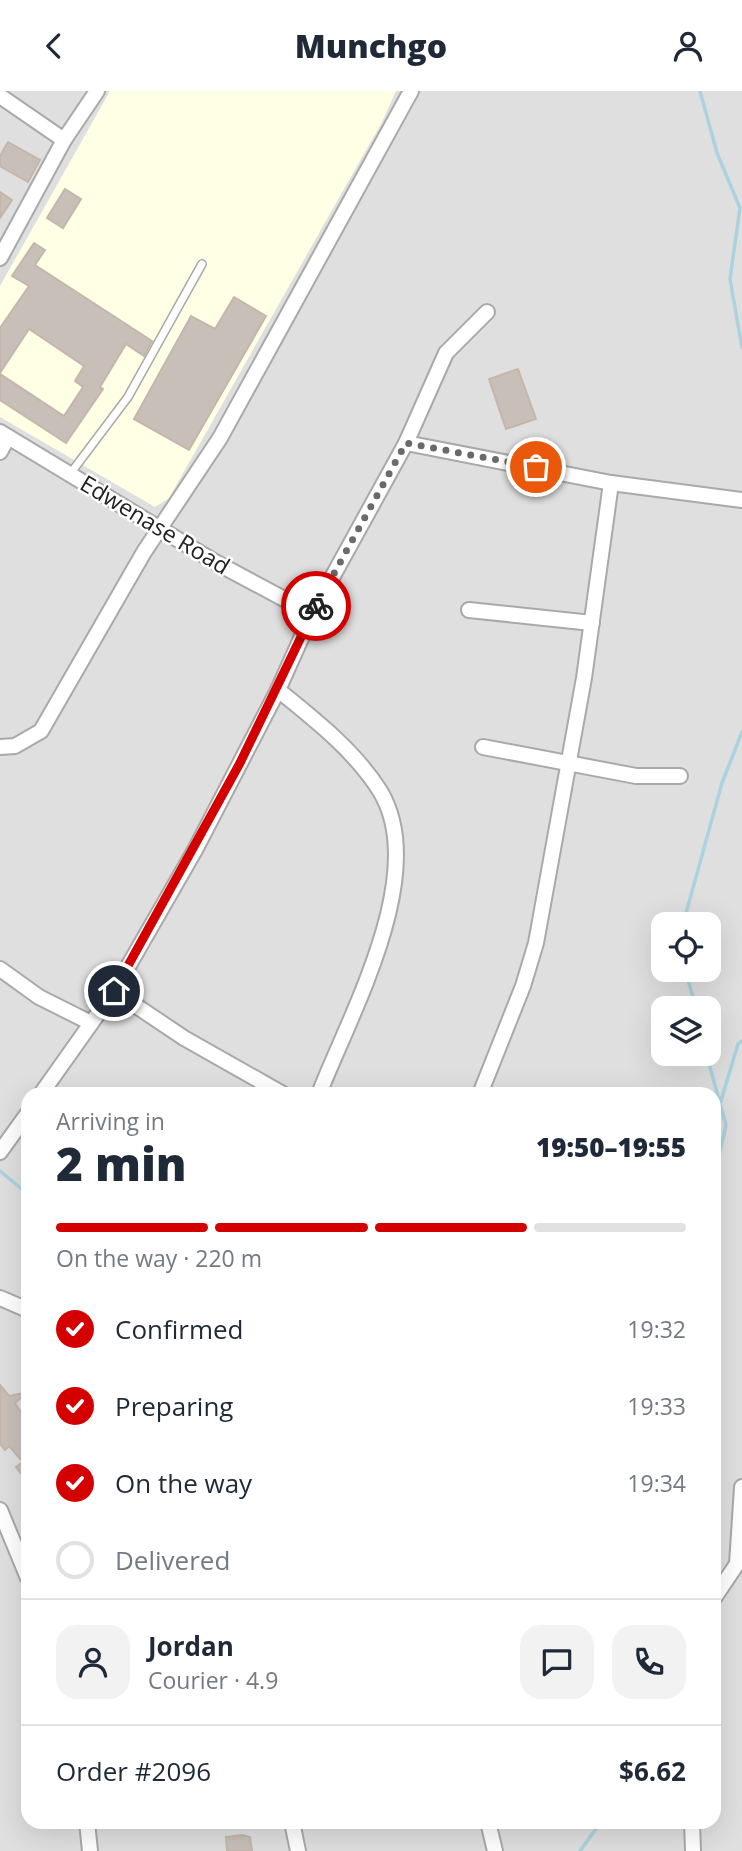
<!DOCTYPE html>
<html lang="en">
<head>
<meta charset="utf-8">
<style>
  :root { --surface:#fff; --page:#f2f2f3; --text:#1f2937; --muted:#747a83; --line:#e0e1e3; --accent:#d40000 }
  body { margin:0; font-family:"Open Sans",sans-serif; background:var(--page); color:var(--text); height:100vh; display:flex; flex-direction:column; font-size:26px; white-space:nowrap }
  * { box-sizing:border-box; margin:0 }
  p { font-size:23px; color:var(--muted) }
  .icon { flex:none; width:38px; height:38px; fill:none; stroke:currentColor; stroke-width:2; stroke-linecap:round; stroke-linejoin:round }
  .map { position:relative; flex:1; overflow:hidden }
  .panel { position:absolute; left:21px; top:996px; width:700px; height:742px; display:flex; flex-direction:column; background:var(--surface); border-radius:21px; box-shadow:0 7px 28px #0002 }
  .panel>* { flex:none }
  .controls { position:absolute; left:651px; top:821px; display:grid; gap:14px }
  .controls a { display:grid; place-items:center; width:70px; height:70px; border-radius:14px; background:var(--surface); box-shadow:0 7px 28px #0002; font-size:35px }
  .pin { position:absolute; display:grid; place-items:center; width:60px; height:60px; color:#fff; margin:-30px; border:4px solid #fff; border-radius:50%; box-shadow:0 2px 7px #0007 }
  .courier { position:absolute; display:grid; place-items:center; width:70px; height:70px; margin:-35px; border:5px solid #d40000; border-radius:50%; background:#fff; color:#222; box-shadow:0 2px 9px #0007 }
  .headline em { font-style:normal; font-weight:800 }
  .headline div { display:flex; flex-direction:column-reverse }
  .headline { display:flex; align-items:center; justify-content:space-between; height:119px; padding:0 35px }
  h1 { font-size:46px; font-weight:800; line-height:52px }
  .bar { display:grid; grid-template-columns:repeat(4,1fr); gap:10px 7px; align-content:center; height:84px; padding:0 35px }
  .bar i { height:9px; border-radius:5px; background:var(--line) }
  .bar .selected { background:var(--accent) }
  .bar p { grid-column:span 4 }
  .line { display:flex; align-items:center; gap:18px; padding:0 35px; border-top:2px solid var(--line) }
  .line div { flex:1 }
  .round { display:grid; place-items:center; flex:none; width:74px; height:74px; border-radius:21px; background:var(--page) }
  ol { padding:0 35px; list-style:none }
  li { display:flex; align-items:center; gap:21px; height:77px }
  li p { margin-inline-start:auto }
  li .icon { padding:7px; border-radius:50%; background:var(--accent); color:#fff; stroke-width:4 }
  li:last-child { color:var(--muted) }
  li i { width:38px; height:38px; border:4px solid var(--line); border-radius:50% }
  header { display:flex; justify-content:space-between; align-items:center; height:91px; padding:0 35px; background:var(--surface); font-size:32px; font-weight:800 }
  .map>svg:first-child { display:block }
  .residential { fill:#e0dfdf; fill-rule:evenodd }
  .education { fill:#ffffe5 }
  .lines { fill:none; stroke-linecap:round; stroke-linejoin:round }
  .stream { stroke:#aad3df; stroke-width:3.5 }
  .building { fill:#c7bfb8; stroke:#c4b6ab; stroke-width:2 }
  .lane-casing { stroke:#a9a9a9; stroke-width:10 }
  .street-casing { stroke:#a9a9a9; stroke-width:18 }
  .lane { stroke:#fff; stroke-width:7 }
  .street { stroke:#fff; stroke-width:14 }
  .done { stroke:#6b6a68; stroke-width:7; stroke-dasharray:0 12.6 }
  .route { stroke:#d40000; stroke-width:9 }
  .labels { text-anchor:middle; stroke-width:5; stroke-linejoin:round; paint-order:stroke }
  .street-label { font-size:23px; fill:#222; stroke:#fff }
</style>
</head>
<body>
<header><svg class="icon" aria-label="back" viewBox="0 0 24 24"><path d="M15 5l-7 7 7 7"/></svg>Munchgo<svg class="icon" aria-label="person" viewBox="0 0 24 24"><circle cx="12" cy="8" r="4"/><path d="M4 21q1-7 8-7t8 7"/></svg></header>
<div class="map">
<svg width="742" height="1760" viewBox="0 0 742 1760">
  <rect width="100%" height="100%" fill="#f2efe9"/>
  <path class="residential" d="M 0,0 L 742,0 L 742,1760 L 0,1760 ZM 663,833 L 709,833 L 709,878 L 663,878 ZM 663,917 L 709,917 L 709,962 L 663,962 ZM 28,1003 L 714,1003 L 714,1731 L 28,1731 Z"/>
  <polygon class="education" points="110,0 396,0 382,31 169,407 155,416 0,326 0,195"/>
  <g class="lines">
    <g class="stream">
      <polyline points="700,0 717,62 740,117 730,188 742,257"/>
      <polyline points="683,833 722,692 742,641"/>
      <polyline points="685,878 696,917"/>
      <polyline points="706,962 726,1034 714,1087"/>
      <polyline points="720,1013 738,953 742,950"/>
      <polyline points="0,1080 28,1103"/>
      <polyline points="580,1760 601,1731"/>
    </g>
  </g>
  <g class="building">
    <polygon points="8,51 40,69 28,91 0,75 0,65"/>
    <polygon points="65,98 81,108 63,137 47,127"/>
    <polygon points="0,101 12,109 0,127"/>
    <polygon points="34,152 45,159 35,174 152,250 144,265 126,253 100,296 103,298 66,352 0,309 0,283 64,325 83,296 75,290 84,275 29,238 0,282 0,237 29,195 12,185"/>
    <polygon points="234,206 266,225 189,359 134,328 191,225 215,238"/>
    <polygon points="518,278 536,328 506,338 489,288"/>
    <polygon points="0,1294 9,1305 28,1301 15,1312 28,1332 28,1392 16,1376 23,1371 9,1355 5,1359 0,1353"/>
    <polygon points="242,1744 250,1746 252,1760 227,1760 226,1746"/>
  </g>
  <g class="lines">
    <g class="lane-casing">
      <polyline id="lane" points="70,383 128,306 202,173"/>
    </g>
    <g class="street-casing">
      <g id="street">
        <polyline points="0,5 64,49"/>
        <polyline points="0,167 64,49 97,0"/>
        <polyline points="0,341 215,471 312,523"/>
        <polyline points="406,352 446,262 487,221"/>
        <polyline points="0,361 8,346"/>
        <polyline points="469,519 592,532"/>
        <path d="M 278,599 C 314,628 355,660 380,700 C 430,782 350,923 319,1003"/>
        <polyline points="0,656 15,655 41,640 144,461 220,347 411,0"/>
        <polyline points="483,656 636,685 680,685"/>
        <polyline points="0,878 39,906 91,932"/>
        <polyline points="114,900 184,947 283,1003"/>
        <polyline points="41,1003 114,900 195,759 278,599 312,523 406,352 611,392 742,409"/>
        <polyline points="480,1003 523,895 536,852 584,587 611,392"/>
        <polyline points="0,1061 28,1022"/>
        <polyline points="0,1207 28,1219"/>
        <polyline points="0,1419 28,1487"/>
        <polyline points="714,1507 737,1473 742,1396"/>
        <polyline points="87,1731 90,1760"/>
        <polyline points="292,1731 298,1760"/>
        <polyline points="488,1731 495,1760"/>
        <polyline points="692,1731 693,1760"/>
      </g>
    </g>
    <use href="#lane" class="lane"/>
    <use href="#street" class="street"/>
  </g>
  <g class="lines">
    <polyline class="done" points="316,515 406,352 536,376"/>
    <polyline class="route" points="114,900 240,672 316,515"/>
  </g>
  <g class="labels">
    <g class="street-label">
      <text transform="translate(155 434) rotate(31)" y="8">Edwenase Road</text>
    </g>
  </g>
</svg>
<div class="controls">
<a><svg class="icon" aria-label="locate" viewBox="0 0 24 24"><circle cx="12" cy="12" r="6"/><path d="M12 2v4M12 18v4M2 12h4M18 12h4"/></svg></a>
<a><svg class="icon" aria-label="layers" viewBox="0 0 24 24"><path d="M12 4l9 5-9 5-9-5zM3 14l9 5 9-5"/></svg></a>
</div>
<div class="pin" style="left:536px;top:376px;background:#ea580c"><svg class="icon" aria-label="bag" viewBox="0 0 24 24"><path d="M5 8h14l-1 12H6zM9 8a3 3 0 0 1 6 0"/></svg></div>
<div class="pin" style="left:114px;top:900px;background:#1f2937"><svg class="icon" aria-label="home" viewBox="0 0 24 24"><path d="M3 11l9-7 9 7M6 9v11h12V9"/></svg></div>
<div class="courier" style="left:316px;top:515px"><svg class="icon" aria-label="bike" viewBox="0 0 24 24"><circle cx="6" cy="16" r="4"/><circle cx="18" cy="16" r="4"/><path d="M6 16l4-8h5l3 8M10 8l3 8H6M13 5h3"/></svg></div>
<section class="panel">
<div class="headline"><div><h1>2 min</h1><p>Arriving in</p></div><em>19:50–19:55</em></div>
<div class="bar"><i class="selected"></i><i class="selected"></i><i class="selected"></i><i></i><p>On the way · 220 m</p></div>
<ol>
<li><svg class="icon" aria-label="check" viewBox="0 0 24 24"><path d="M5 12l5 5 9-10"/></svg>Confirmed<p>19:32</p></li>
<li><svg class="icon" aria-label="check" viewBox="0 0 24 24"><path d="M5 12l5 5 9-10"/></svg>Preparing<p>19:33</p></li>
<li><svg class="icon" aria-label="check" viewBox="0 0 24 24"><path d="M5 12l5 5 9-10"/></svg>On the way<p>19:34</p></li>
<li><i></i>Delivered</li>
</ol>
<div class="line" style="height:126px"><a class="round"><svg class="icon" aria-label="person" viewBox="0 0 24 24"><circle cx="12" cy="8" r="4"/><path d="M4 21q1-7 8-7t8 7"/></svg></a><div><b>Jordan</b><p>Courier · 4.9</p></div><a class="round"><svg class="icon" aria-label="chat" viewBox="0 0 24 24"><path d="M4 5h16v11H9l-5 4z"/></svg></a><a class="round"><svg class="icon" aria-label="phone" viewBox="0 0 24 24"><path d="M5 4h4l2 5-3 2q2 4 5 5l2-3 5 2v4C11 20 4 13 5 4z"/></svg></a></div>
<div class="line" style="height:91px"><div>Order #2096</div><b>$6.62</b></div>
</section>
</div>
</body>
</html>
